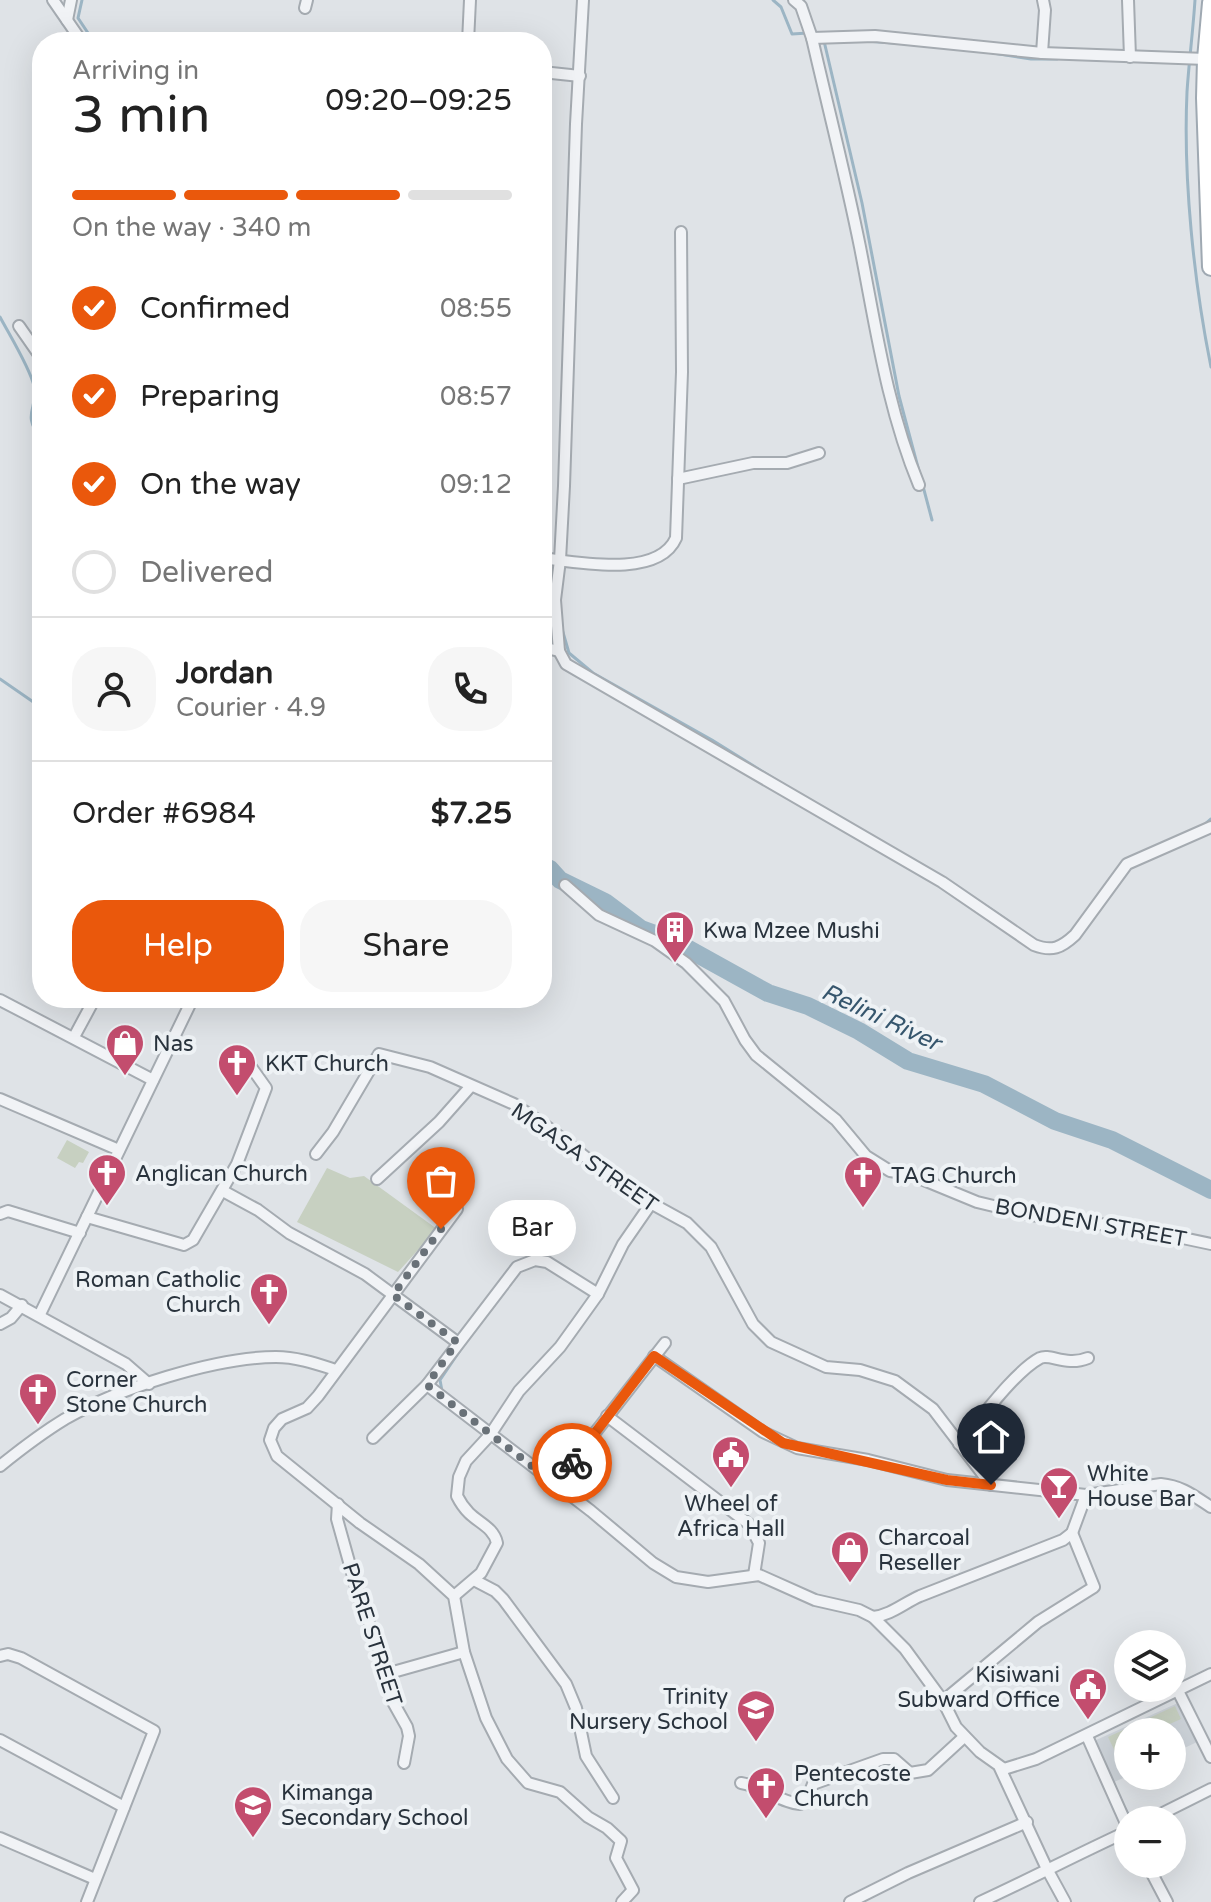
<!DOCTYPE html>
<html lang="en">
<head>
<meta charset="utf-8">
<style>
  :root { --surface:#fff; --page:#f6f6f6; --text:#222; --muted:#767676; --line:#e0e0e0; --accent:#ea580c }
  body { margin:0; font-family:"Varela Round",sans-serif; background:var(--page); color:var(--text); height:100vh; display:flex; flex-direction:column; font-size:30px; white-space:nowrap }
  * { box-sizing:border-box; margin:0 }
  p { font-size:26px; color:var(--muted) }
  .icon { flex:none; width:44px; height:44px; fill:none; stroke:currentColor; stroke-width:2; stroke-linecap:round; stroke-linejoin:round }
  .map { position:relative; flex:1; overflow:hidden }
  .panel { position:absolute; left:32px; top:32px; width:520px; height:976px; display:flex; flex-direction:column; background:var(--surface); border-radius:32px; box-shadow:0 8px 32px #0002 }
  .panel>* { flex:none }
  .tools { position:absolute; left:1114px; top:1630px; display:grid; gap:16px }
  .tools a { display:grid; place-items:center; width:72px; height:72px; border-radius:50%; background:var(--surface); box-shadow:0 8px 32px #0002; font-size:40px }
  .pin { position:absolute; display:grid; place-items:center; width:68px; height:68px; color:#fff; margin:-82px -34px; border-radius:50% 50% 50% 0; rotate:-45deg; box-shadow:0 0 8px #0007 }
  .pin .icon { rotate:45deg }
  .courier { position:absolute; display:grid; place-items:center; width:80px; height:80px; margin:-40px; border:6px solid #ea580c; border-radius:50%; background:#fff; color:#222; box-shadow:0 2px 10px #0007 }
  .bubble { position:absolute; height:56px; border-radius:28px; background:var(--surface); box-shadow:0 8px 32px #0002; font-size:26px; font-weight:600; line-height:56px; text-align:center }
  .head em { font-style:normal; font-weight:600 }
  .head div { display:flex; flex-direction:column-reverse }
  .head { display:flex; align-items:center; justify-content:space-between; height:136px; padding:0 40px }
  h1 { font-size:52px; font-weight:600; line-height:60px }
  .bar { display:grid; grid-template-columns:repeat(4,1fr); gap:12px 8px; align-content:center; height:96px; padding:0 40px }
  .bar i { height:10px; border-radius:6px; background:var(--line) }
  .bar .current { background:var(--accent) }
  .bar p { grid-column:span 4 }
  .line { display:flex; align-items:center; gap:20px; padding:0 40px; border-top:2px solid var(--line) }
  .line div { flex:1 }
  .round { display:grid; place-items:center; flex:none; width:84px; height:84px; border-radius:32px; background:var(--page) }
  ol { padding:0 40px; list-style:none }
  li { display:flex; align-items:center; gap:24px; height:88px }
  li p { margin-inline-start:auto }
  li .icon { padding:8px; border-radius:50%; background:var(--accent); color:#fff; stroke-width:4 }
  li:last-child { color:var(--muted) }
  li i { width:44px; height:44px; border:4px solid var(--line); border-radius:50% }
  .cta { display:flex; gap:16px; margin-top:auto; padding:16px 40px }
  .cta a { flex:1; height:92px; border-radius:32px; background:var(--accent); color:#fff; font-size:32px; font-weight:600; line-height:92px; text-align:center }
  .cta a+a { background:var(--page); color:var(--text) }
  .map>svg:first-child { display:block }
  .built { fill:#cdd3d9 }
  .green { fill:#c7d0c1 }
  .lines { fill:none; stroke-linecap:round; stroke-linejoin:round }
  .stream { stroke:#9cb5c4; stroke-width:3 }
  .river { stroke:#9cb5c4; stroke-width:18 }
  .minor-casing { stroke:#a5abb1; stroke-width:14 }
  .primary-casing { stroke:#9fa9b2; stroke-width:20 }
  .minor { stroke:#f1f3f6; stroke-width:10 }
  .primary { stroke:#fff; stroke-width:16 }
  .done { stroke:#697178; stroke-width:8; stroke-dasharray:0 14.4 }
  .route { stroke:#ea580c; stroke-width:10 }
  .labels { text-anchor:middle; stroke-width:8; stroke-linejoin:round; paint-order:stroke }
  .poi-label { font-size:22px; fill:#29333d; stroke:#eef2f5; text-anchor:start }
  .street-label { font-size:22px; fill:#29333d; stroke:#eef2f5 }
  .water-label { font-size:24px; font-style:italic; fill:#36566d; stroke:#eef2f5 }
</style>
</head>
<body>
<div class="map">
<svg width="1211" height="1902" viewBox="0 0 1211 1902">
  <rect width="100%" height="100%" fill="#dfe3e7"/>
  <polygon class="built" points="1180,1702 1199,1741 1172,1754 1172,1732 1128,1732 1128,1776 1114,1782 1094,1741"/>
  <g class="green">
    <polygon points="67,1140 89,1152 83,1163 79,1162 75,1168 57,1158"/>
    <polygon points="327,1168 350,1178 364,1176 437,1229 398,1272 297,1222"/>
    <polygon points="1175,1706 1181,1719 1165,1726 1167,1732 1128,1732 1128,1765 1123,1768 1108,1737"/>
  </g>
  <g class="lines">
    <g class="stream">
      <polyline points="82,0 78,18 94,42"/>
      <polyline points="773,0 781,7 792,34 808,33"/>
      <path d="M 1195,0 C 1193,31 1189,61 1187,92 C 1183,178 1194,283 1211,367"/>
      <polyline points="824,41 862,203 899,396 932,520"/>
      <polyline points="866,41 894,43"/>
      <polyline points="993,53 1031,59 1057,59"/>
      <path d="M 0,317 C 9,334 30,368 34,386 C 39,409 20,413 42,440"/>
      <polyline points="562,629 569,653 593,673 712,740 789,788"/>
      <polyline points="0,679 42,708"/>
      <polyline points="1203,826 1211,819"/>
      <polyline points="903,854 941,876"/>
      <polyline points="977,900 1011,923"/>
      <polyline points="442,1391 440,1380 461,1349"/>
      <polyline points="593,1507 618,1527"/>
      <polyline points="1121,1801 1131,1820"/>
      <polyline points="1153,1864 1164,1886"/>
    </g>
    <polyline class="river" points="542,865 550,869 560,880 605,902 641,929 674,941 768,993 808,1006 859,1031 908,1061 984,1084 1055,1121 1112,1140 1211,1190"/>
    <g class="minor-casing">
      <g id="minor">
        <polyline points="53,0 82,42"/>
        <path d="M 583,0 L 576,124 L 564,486 L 560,560 L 555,600 L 559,651 L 566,664 L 942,882 L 1034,945 C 1052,952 1061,948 1075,935 L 1127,864 L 1211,827"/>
        <path d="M 794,0 L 801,6 L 812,38 C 828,108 846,177 860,247 C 876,328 887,408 919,485"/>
        <polyline points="1128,0 1130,57"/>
        <polyline points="305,8 307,0"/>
        <polyline points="67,20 71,0"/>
        <polyline points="812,38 875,36 1042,53 1206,59"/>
        <polyline points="468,42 470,0"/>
        <polyline points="1042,53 1045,10 1043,0"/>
        <polyline points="542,72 580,76"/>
        <polyline points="19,326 42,359"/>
        <polyline points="678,479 753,463 787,463 819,453"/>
        <path d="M 542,558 C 577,562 658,579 676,538 L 682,372 L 681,232"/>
        <polyline points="542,647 559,651"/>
        <polyline points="565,885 599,915 655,941 686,963 724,1001 745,1040 756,1055 836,1120 866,1156 890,1171 909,1174 977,1202 1031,1215 1145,1230 1211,1244"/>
        <polyline points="0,1000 153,1080"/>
        <polyline points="74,1037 95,998"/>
        <polyline points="0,1099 119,1150"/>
        <polyline points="316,1154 333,1132 379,1054 430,1067 514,1104 546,1126 627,1190 687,1223 711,1247 753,1324 771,1342 826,1367 860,1370 895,1381 933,1409 991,1485"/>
        <polyline points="377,1179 439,1122 470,1087"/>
        <polyline points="223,1191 258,1210 289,1233 365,1274 457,1342"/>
        <polyline points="457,1209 318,1396 307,1408 282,1419 274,1428 270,1440 277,1456 360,1523 419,1564 454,1596 464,1652 486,1718 507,1759 528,1783 560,1792 588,1817 607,1828 621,1841 616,1858 633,1890 622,1902"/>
        <polyline points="0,1214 8,1211 80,1233"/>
        <polyline points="87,1217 184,1245 193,1240 237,1164 266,1088 251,1067"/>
        <polyline points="0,1295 126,1364 149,1384"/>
        <polyline points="40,1314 193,998"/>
        <polyline points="0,1324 11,1318 22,1305"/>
        <path d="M 654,1356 L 763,1432 L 797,1448 L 868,1460 L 947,1480 L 1086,1495 L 1161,1484 C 1182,1486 1194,1496 1211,1507"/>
        <polyline points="427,1385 591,1511 653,1563 676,1577 708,1582 759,1575 815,1600 859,1610 873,1617 905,1649 943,1701 956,1727 980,1752 1004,1769 1036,1759 1211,1674"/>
        <polyline points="607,1416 749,1524 759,1543 754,1575"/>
        <polyline points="373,1438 427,1385 517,1267 535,1260 547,1262 598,1294"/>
        <path d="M 959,1444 C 979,1421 1014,1372 1040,1358 C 1050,1353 1066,1367 1088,1358"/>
        <path d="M 0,1466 C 21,1449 42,1433 65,1419 C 117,1389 215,1357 276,1357 C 297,1357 317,1364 336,1370"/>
        <polyline points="555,1484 665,1343"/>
        <polyline points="338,1504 337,1519 358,1594 379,1649 393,1702 407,1727 409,1736 404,1763"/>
        <polyline points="474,1580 495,1591 503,1599 566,1684 576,1708 586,1756 613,1798"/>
        <path d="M 454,1596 L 481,1573 L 497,1543 C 494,1528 479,1523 469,1513 C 464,1508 460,1502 457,1496 L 459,1477 L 466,1461 L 490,1435 L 519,1391 L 560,1347 L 578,1322 L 598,1294 L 623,1244 L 650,1205"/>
        <path d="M 873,1617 C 891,1615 904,1603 920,1596 L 1063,1540 L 1072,1533 L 1086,1495"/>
        <polyline points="0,1656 8,1654 21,1658 154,1731 87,1902"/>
        <polyline points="386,1674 464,1652"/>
        <polyline points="1178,1691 1211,1757"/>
        <polyline points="943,1701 1038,1622 1094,1587 1072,1533"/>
        <polyline points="1087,1736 1128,1828"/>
        <polyline points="0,1740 124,1807"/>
        <polyline points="1000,1768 1047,1869 1065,1902"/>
        <path d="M 741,1783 C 762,1786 779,1802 800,1804 L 809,1794 L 813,1784 L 883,1759 L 894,1759 L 910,1773 L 928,1770 L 964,1737"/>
        <polyline points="1149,1820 1211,1789"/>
        <polyline points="0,1838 95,1879"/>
        <polyline points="1147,1864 1167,1902"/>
        <polyline points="850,1902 908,1873 1027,1822"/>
        <path d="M 980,1902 C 1030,1879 1078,1854 1128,1831"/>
      </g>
    </g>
    <g class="primary-casing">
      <polyline id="primary" points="1211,3 1206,59 1205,98 1211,267"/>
    </g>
    <use href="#minor" class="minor"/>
    <use href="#primary" class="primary"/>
  </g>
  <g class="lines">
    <polyline class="done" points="441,1229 393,1295 457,1342 427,1385 555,1484 572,1463"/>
    <polyline class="route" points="572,1463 654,1356 783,1443 947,1480 991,1485"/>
  </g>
  <defs>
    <g id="building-pin" transform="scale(2)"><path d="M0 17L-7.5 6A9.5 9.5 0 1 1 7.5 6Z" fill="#c34d6e" stroke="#eef2f5"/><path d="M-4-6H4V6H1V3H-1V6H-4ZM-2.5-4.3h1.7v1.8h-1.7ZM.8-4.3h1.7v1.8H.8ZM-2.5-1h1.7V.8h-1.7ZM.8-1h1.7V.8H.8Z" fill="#fff"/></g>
    <g id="shop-pin" transform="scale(2)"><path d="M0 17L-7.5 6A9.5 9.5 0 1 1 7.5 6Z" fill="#c34d6e" stroke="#eef2f5"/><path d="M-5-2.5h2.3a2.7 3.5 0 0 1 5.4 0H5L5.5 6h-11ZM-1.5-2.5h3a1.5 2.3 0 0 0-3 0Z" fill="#fff"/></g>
    <g id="church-pin" transform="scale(2)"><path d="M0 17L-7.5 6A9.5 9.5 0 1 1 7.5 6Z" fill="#c34d6e" stroke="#eef2f5"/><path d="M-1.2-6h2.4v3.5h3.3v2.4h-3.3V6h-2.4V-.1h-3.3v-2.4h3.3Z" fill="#fff"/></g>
    <g id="civic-pin" transform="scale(2)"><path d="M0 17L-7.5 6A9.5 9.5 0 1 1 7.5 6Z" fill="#c34d6e" stroke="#eef2f5"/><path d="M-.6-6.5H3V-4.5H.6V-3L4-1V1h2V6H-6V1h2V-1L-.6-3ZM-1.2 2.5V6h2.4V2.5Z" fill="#fff"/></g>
    <g id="bar-pin" transform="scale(2)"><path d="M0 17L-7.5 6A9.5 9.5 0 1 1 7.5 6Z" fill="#c34d6e" stroke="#eef2f5"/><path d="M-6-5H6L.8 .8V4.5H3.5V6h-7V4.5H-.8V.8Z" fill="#fff"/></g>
    <g id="school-pin" transform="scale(2)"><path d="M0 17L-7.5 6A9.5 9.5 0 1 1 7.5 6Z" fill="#c34d6e" stroke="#eef2f5"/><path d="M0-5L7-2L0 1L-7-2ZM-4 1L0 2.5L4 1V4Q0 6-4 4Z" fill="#fff"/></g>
  </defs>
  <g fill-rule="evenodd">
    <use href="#building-pin" x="675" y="930"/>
    <use href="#shop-pin" x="125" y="1043"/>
    <use href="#church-pin" x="237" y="1063"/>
    <use href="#church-pin" x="107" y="1173"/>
    <use href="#church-pin" x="863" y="1175"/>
    <use href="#church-pin" x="269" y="1292"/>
    <use href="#church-pin" x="38" y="1392"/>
    <use href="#civic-pin" x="731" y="1455"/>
    <use href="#bar-pin" x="1059" y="1486"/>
    <use href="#shop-pin" x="850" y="1550"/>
    <use href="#civic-pin" x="1088" y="1687"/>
    <use href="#school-pin" x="756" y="1709"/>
    <use href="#church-pin" x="766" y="1786"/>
    <use href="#school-pin" x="253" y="1805"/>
  </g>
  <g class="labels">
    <g class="poi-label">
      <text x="703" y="938">Kwa Mzee Mushi</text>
      <text x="153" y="1051">Nas</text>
      <text x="265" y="1071">KKT Church</text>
      <text x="135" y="1181">Anglican Church</text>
      <text x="891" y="1183">TAG Church</text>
      <text x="241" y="1287" text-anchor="end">Roman Catholic<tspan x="241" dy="25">Church</tspan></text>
      <text x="66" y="1387">Corner<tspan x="66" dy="25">Stone Church</tspan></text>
      <text x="1087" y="1481">White<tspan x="1087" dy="25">House Bar</tspan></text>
      <text x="731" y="1511" text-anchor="middle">Wheel of<tspan x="731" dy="25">Africa Hall</tspan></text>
      <text x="878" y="1545">Charcoal<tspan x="878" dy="25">Reseller</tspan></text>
      <text x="1060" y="1682" text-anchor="end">Kisiwani<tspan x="1060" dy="25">Subward Office</tspan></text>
      <text x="728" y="1704" text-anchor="end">Trinity<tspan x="728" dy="25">Nursery School</tspan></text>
      <text x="794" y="1781">Pentecoste<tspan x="794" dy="25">Church</tspan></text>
      <text x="281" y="1800">Kimanga<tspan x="281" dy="25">Secondary School</tspan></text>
    </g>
    <g class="street-label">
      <text transform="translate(585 1157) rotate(35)" y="8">MGASA STREET</text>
      <text transform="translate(1091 1222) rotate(10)" y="8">BONDENI STREET</text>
      <text transform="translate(373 1634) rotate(72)" y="8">PARE STREET</text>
    </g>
    <g class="water-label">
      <text transform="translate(881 1017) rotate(25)" y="8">Relini River</text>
    </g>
  </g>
</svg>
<div class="tools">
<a><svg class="icon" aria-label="layers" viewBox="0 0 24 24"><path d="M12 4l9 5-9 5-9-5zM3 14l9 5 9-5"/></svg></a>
<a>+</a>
<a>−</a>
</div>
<div class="pin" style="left:441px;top:1229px;background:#ea580c"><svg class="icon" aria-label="bag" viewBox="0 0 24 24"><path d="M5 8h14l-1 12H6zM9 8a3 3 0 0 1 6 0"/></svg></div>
<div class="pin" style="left:991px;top:1485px;background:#1f2937"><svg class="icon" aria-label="home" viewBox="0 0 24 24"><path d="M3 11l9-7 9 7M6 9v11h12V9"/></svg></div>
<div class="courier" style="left:572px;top:1463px"><svg class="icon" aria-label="bike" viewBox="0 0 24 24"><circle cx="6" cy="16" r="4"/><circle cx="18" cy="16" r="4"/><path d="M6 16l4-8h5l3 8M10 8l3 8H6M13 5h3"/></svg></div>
<div class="bubble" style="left:488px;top:1200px;width:88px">Bar</div>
<section class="panel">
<div class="head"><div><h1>3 min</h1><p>Arriving in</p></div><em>09:20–09:25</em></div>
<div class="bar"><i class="current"></i><i class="current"></i><i class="current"></i><i></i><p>On the way · 340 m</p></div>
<ol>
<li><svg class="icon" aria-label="check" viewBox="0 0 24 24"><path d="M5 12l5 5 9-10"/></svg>Confirmed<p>08:55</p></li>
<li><svg class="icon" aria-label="check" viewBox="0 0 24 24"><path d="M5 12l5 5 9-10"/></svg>Preparing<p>08:57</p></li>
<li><svg class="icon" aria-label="check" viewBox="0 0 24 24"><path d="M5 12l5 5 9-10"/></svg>On the way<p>09:12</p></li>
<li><i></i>Delivered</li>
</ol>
<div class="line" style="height:144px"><a class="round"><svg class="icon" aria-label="person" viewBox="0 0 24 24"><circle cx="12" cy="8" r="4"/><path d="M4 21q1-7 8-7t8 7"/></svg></a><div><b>Jordan</b><p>Courier · 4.9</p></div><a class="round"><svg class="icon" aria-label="phone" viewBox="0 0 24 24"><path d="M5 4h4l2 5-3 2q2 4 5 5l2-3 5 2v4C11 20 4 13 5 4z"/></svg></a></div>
<div class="line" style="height:104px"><div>Order #6984</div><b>$7.25</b></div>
<div class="cta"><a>Help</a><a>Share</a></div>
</section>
</div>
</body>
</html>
